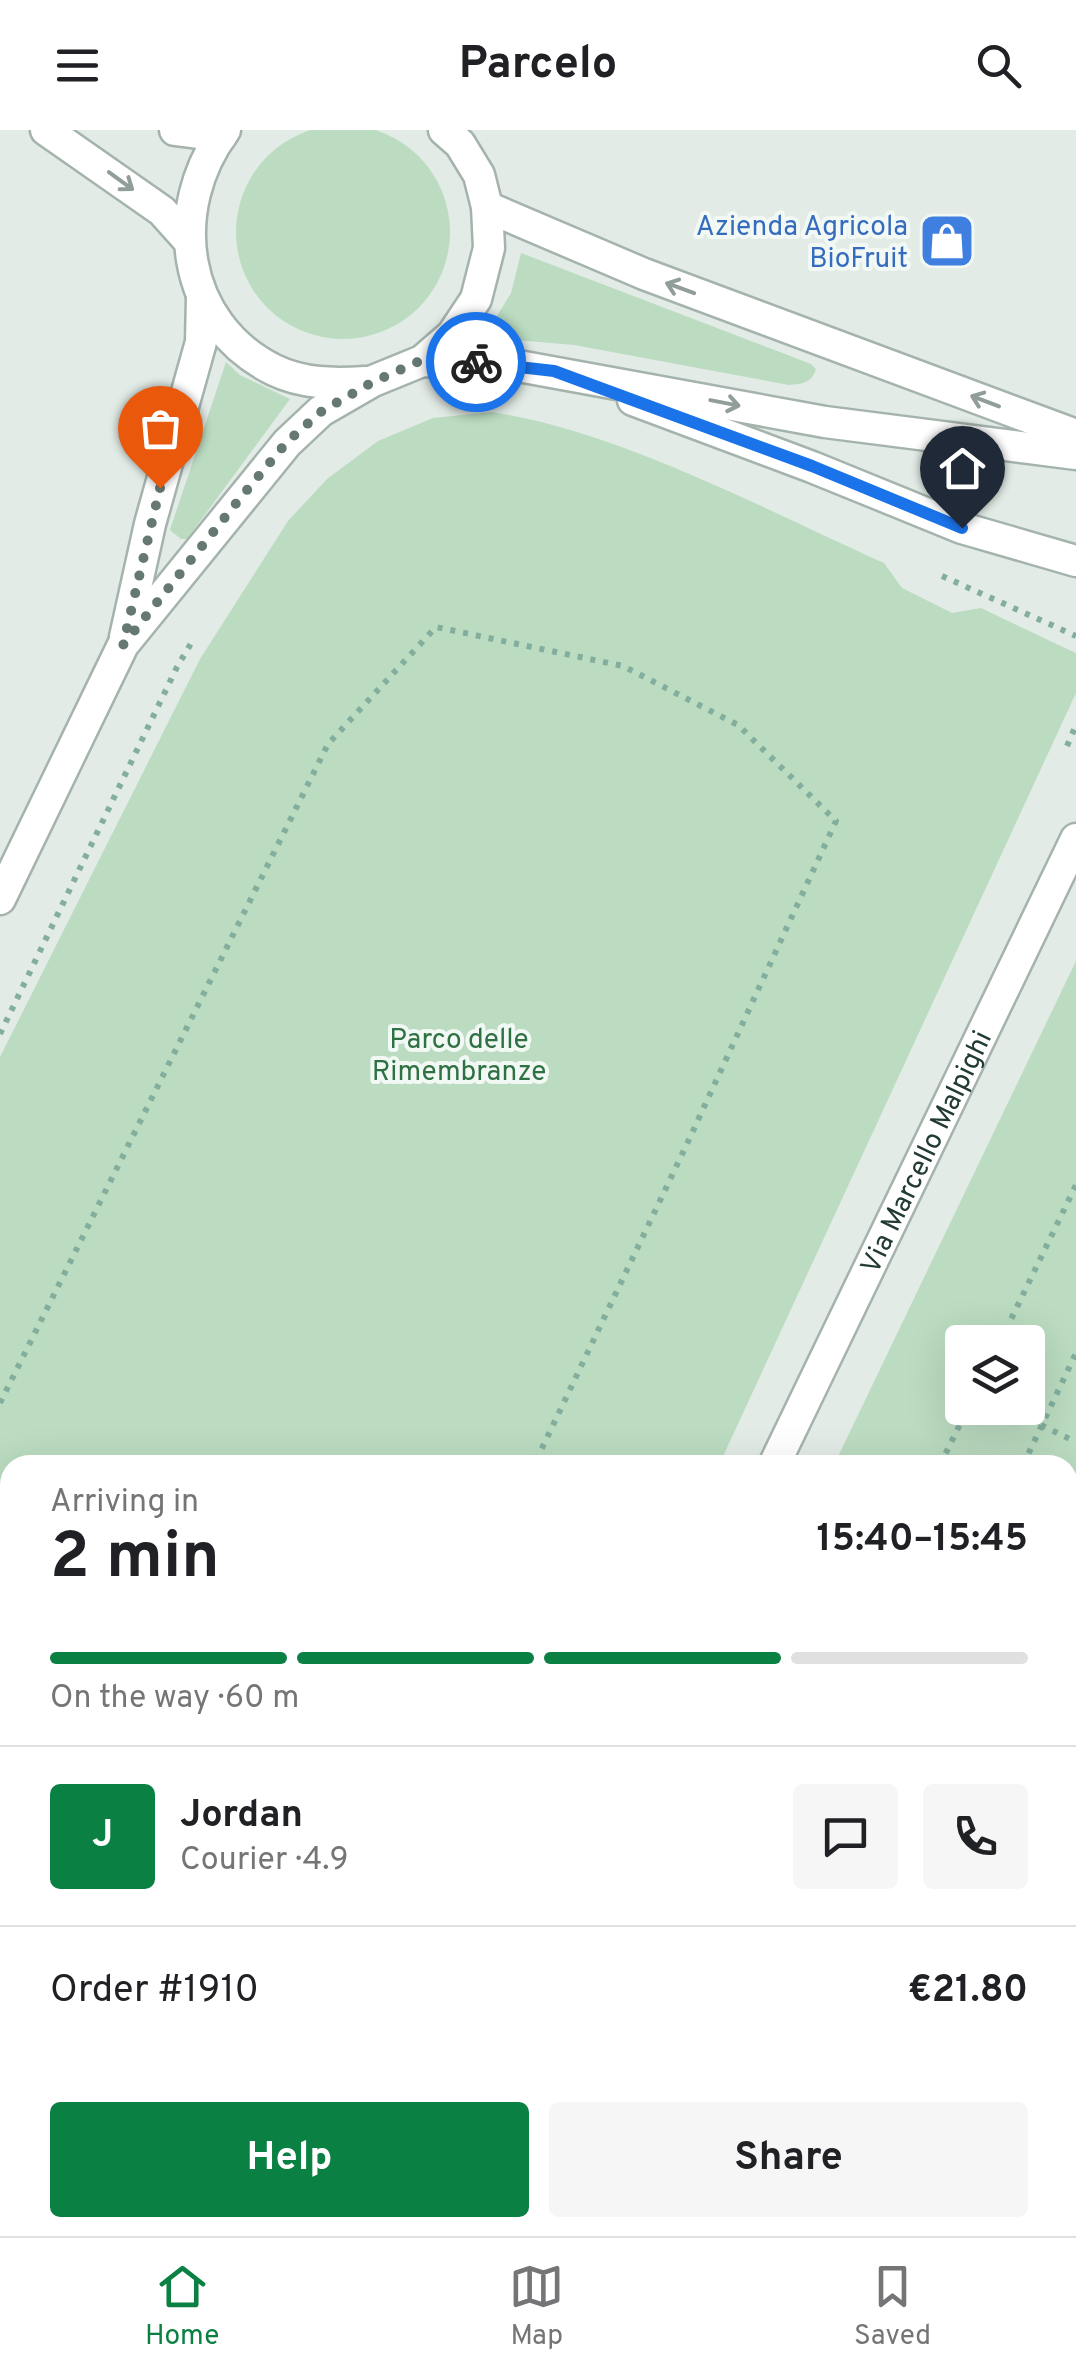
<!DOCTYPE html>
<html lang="en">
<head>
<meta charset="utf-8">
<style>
  :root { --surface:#fff; --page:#f6f6f6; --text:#202124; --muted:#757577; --line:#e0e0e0; --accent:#0b8043 }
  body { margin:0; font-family:Overpass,sans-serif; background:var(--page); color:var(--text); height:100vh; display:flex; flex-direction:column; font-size:38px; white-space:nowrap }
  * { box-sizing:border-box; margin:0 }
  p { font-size:32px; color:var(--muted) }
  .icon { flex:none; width:55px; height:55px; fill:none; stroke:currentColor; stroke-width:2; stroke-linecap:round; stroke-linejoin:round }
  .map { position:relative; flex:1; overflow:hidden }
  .side { position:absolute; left:0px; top:1325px; width:1078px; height:782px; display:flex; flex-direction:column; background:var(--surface); border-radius:30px 30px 0 0; box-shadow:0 10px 40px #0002 }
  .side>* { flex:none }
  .buttons { position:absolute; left:945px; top:1195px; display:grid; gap:20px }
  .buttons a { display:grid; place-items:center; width:100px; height:100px; border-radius:10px; background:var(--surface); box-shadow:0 10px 40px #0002; font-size:50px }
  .pin { position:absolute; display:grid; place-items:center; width:85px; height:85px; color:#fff; margin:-102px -42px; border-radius:50% 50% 50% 0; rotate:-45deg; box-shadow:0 0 10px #0007 }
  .pin .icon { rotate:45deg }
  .courier { position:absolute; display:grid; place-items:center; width:100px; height:100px; margin:-50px; border:8px solid #1a73e8; border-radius:50%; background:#fff; color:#222; box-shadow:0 2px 12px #0007 }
  .summary em { font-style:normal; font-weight:700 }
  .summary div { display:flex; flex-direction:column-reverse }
  .summary { display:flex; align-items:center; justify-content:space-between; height:170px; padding:0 50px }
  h1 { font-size:65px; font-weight:700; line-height:75px }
  .bar { display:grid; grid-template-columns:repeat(4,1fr); gap:15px 10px; align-content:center; height:120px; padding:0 50px }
  .bar i { height:12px; border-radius:8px; background:var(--line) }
  .bar .active { background:var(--accent) }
  .bar p { grid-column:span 4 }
  .line { display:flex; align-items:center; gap:25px; padding:0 50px; border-top:2px solid var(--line) }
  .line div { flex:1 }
  .round { display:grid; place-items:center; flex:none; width:105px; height:105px; border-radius:10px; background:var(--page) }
  .primary-button { display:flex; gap:20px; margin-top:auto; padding:20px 50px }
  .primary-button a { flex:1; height:115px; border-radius:10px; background:var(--accent); color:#fff; font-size:40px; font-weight:700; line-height:115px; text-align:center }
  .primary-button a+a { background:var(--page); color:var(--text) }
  header { display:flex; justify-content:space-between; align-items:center; height:130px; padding:0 50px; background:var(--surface); font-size:45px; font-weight:700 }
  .tabs { display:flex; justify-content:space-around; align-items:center; height:140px; border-top:2px solid var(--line); background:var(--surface); font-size:28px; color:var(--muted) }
  .tabs a { display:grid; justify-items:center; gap:5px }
  .tabs .active { color:var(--accent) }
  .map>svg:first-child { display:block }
  .green { fill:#bbdcc1; fill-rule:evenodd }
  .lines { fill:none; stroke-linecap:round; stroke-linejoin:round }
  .minor-casing { stroke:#a5b3ad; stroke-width:35 }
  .path { stroke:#83ae9d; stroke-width:6; stroke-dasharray:5 8; stroke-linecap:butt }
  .minor { stroke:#fff; stroke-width:30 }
  .oneway { stroke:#909d99 }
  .done { stroke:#657972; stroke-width:10; stroke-dasharray:0 18 }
  .route { stroke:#1a73e8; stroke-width:12 }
  .labels { text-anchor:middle; stroke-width:8; stroke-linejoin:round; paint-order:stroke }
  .shop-label { font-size:28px; fill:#366cbe; stroke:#f2f8f4; text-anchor:end }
  .park-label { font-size:28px; fill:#2e7143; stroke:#f2f8f4 }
  .street-label { font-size:28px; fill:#223b33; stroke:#f2f8f4 }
</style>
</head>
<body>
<header><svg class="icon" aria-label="menu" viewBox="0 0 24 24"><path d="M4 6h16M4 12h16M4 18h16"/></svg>Parcelo<svg class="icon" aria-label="search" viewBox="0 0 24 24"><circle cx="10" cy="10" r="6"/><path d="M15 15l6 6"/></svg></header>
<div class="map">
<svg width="1076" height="2106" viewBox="0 0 1076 2106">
  <rect width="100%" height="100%" fill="#e2ebe6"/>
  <g class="green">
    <circle cx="343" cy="102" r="107"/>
    <path d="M 521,123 L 811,234 L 816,239 C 812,253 802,254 789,255 L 574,215 L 484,207 L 511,163 Z"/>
    <polygon points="226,232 240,245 290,269 187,409 181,409 170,400"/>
    <path d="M 492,282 C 620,301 765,380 884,433 L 902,458 L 952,483 L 981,478 L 1067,519 L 1076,523 L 1076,563 L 719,1335 L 10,1335 L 10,2098 L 366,2098 L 362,2106 L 0,2106 L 0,927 L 200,529 L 288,391 L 327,349 L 378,311 L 433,288 Z"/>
    <path d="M 1076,831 L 1076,2106 L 464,2106 L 468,2098 L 1068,2098 L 1068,1335 L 834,1335 ZM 962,1212 L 1028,1212 L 1028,1278 L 962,1278 Z"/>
  </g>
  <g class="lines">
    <g class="minor-casing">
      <g id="minor">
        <polyline points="46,0 162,81 188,110"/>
        <polyline points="175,0 221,6"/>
        <path d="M 225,0 C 166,79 181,194 274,240 C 303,254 334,254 365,252"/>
        <polyline points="487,77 644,144 1076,305"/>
        <polyline points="422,231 513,235 825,292 1076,324"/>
        <polyline points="633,270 812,337 962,398 1076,431"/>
        <polyline points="125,507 150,394 201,212 202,167"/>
        <polyline points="0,769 123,515 287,313 321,281 373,251 422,231 452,205 476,169 489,118 487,77 479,45 460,14 444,0"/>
        <path id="s1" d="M 774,1335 L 1076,709"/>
        <polyline points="402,2106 406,2098"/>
      </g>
    </g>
    <g class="path">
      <polyline points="942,446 1076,506"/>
      <polyline points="1067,616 1076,595"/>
      <polyline points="0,904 177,537 193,510"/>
      <polyline points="1000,1212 1076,1055"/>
      <polyline points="961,1254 962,1255"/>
      <polyline points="0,1273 328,614 436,497 623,536 738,595 836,691 686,1016 534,1335"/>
      <polyline points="1006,1278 1076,1312"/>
      <polyline points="940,1335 968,1278"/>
      <polyline points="1023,1335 1076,1223"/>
      <polyline points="1068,1405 1076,1409"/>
      <polyline points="1068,1542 1076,1546"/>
      <polyline points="1068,1674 1076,1678"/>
      <polyline points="1068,1751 1076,1755"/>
      <polyline points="1068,1839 1076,1820"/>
      <polyline points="1068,1844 1076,1848"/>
      <polyline points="1068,2076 1076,2080"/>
      <polyline points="856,2098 873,2106"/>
      <polyline points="197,2106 203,2098"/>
      <polyline points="639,2106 643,2098"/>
      <polyline points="723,2106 727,2098"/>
      <polyline points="880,2106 885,2098"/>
      <polyline points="1071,2106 1076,2085"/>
    </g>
    <use href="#minor" class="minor"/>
  </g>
  <defs><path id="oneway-shaft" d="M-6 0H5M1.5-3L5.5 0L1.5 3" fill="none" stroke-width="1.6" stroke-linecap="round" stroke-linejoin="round" transform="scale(2.5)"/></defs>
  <g class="oneway">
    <use href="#oneway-shaft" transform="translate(121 51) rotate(36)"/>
    <use href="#oneway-shaft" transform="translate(680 158) rotate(-160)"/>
    <use href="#oneway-shaft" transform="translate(985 271) rotate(-159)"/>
    <use href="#oneway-shaft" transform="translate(725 273) rotate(11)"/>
  </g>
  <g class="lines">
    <polyline class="done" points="160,358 123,515 242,366 287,312 322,281 373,252 422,230 476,232"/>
    <polyline class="route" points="476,232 554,241 812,336 962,398"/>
  </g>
  <defs>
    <g id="shop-square" transform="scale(2.875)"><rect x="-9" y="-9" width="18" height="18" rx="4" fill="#3f7fe0" stroke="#f2f8f4"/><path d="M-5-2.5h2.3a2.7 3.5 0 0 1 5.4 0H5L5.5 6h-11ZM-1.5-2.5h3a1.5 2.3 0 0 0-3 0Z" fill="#fff"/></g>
  </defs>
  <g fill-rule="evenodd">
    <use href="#shop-square" x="947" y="111"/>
  </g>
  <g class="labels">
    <g class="shop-label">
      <text x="908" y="105">Azienda Agricola<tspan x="908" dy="32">BioFruit</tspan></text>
    </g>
    <g class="park-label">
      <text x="459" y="918">Parco delle<tspan x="459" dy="32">Rimembranze</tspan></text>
    </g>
    <g class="street-label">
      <text dy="10" stroke="none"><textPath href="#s1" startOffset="348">Via Marcello Malpighi</textPath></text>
    </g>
  </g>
</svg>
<div class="buttons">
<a><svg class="icon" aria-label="layers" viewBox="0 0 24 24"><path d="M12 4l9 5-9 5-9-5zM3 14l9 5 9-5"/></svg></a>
</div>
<div class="pin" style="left:160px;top:358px;background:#ea580c"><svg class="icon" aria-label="bag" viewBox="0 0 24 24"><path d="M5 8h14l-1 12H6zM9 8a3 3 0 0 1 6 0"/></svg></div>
<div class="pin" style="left:962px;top:398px;background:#1f2937"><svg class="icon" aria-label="home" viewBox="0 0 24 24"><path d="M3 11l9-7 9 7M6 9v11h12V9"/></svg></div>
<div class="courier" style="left:476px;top:232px"><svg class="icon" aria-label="bike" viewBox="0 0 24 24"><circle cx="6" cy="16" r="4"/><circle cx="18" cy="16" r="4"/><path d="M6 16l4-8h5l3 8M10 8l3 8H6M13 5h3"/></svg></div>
<section class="side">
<div class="summary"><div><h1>2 min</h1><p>Arriving in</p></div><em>15:40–15:45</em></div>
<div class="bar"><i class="active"></i><i class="active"></i><i class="active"></i><i></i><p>On the way · 60 m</p></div>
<div class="line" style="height:180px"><b class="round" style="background:var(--accent);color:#fff">J</b><div><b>Jordan</b><p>Courier · 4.9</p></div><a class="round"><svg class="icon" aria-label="chat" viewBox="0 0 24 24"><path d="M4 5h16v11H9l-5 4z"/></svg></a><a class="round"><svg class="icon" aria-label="phone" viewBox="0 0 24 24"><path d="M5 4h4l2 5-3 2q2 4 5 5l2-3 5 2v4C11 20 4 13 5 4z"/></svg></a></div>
<div class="line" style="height:130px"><div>Order #1910</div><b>€21.80</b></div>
<div class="primary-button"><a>Help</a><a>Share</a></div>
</section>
</div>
<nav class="tabs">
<a class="active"><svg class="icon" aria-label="home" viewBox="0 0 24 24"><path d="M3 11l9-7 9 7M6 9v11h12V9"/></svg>Home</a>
<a><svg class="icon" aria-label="map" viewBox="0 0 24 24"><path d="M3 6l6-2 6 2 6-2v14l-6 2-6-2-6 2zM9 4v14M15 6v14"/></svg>Map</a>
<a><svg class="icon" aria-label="saved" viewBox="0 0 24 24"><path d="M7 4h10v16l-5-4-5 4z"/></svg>Saved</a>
</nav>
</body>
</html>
